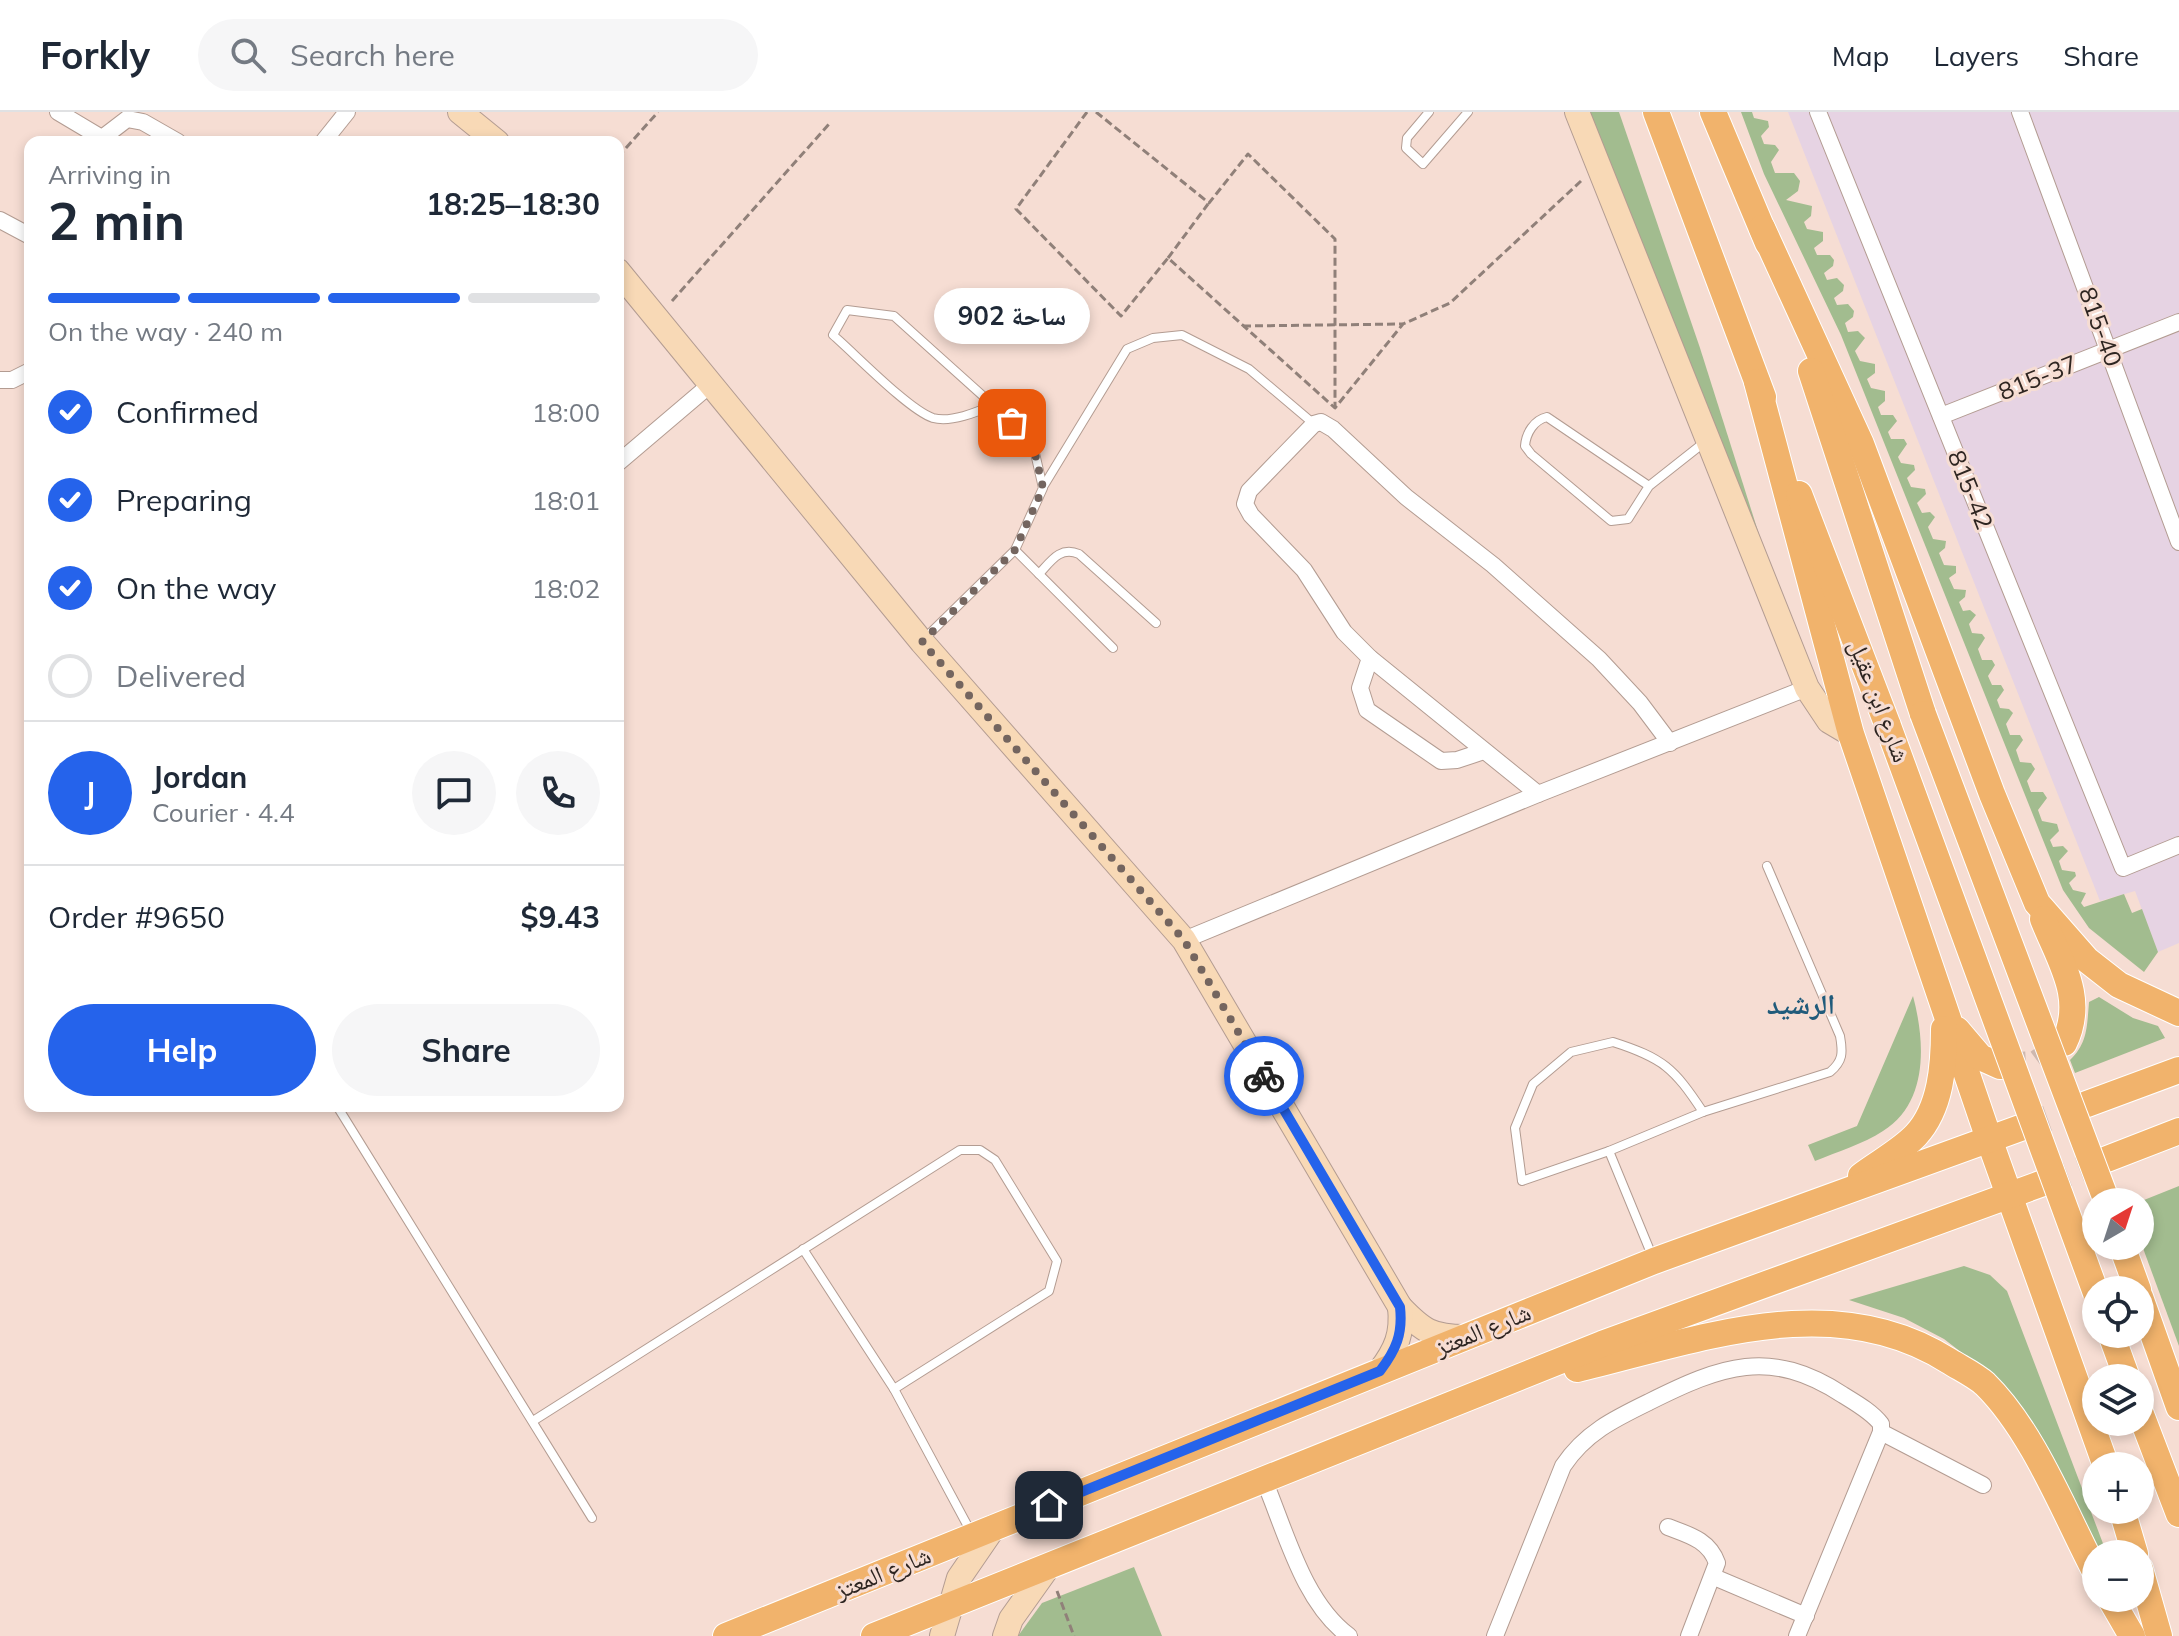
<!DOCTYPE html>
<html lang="en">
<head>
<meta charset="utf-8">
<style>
  :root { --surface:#fff; --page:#f6f6f7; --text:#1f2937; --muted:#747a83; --line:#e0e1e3; --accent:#2563eb }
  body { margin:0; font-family:Mulish,"Noto Naskh Arabic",sans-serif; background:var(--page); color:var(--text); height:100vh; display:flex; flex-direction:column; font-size:30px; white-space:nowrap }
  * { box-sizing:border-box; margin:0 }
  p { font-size:26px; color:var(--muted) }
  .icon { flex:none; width:44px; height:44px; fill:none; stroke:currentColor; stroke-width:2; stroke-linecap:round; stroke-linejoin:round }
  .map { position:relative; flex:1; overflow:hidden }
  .drawer { position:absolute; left:24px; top:24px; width:600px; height:976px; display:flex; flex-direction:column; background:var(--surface); border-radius:16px; box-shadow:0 4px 12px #0003 }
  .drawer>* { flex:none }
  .needle { width:52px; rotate:39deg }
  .fabs { position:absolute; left:2082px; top:1076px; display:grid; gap:16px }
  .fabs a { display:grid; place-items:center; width:72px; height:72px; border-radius:50%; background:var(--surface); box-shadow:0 4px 12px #0003; font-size:40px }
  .pin { position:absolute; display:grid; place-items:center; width:68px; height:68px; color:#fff; margin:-34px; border-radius:16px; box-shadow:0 4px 12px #0006 }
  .courier { position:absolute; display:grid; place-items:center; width:80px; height:80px; margin:-40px; border:6px solid #2563eb; border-radius:50%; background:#fff; color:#222; box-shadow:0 2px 10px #0007 }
  .bubble { position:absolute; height:56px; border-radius:28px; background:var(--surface); box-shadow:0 4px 12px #0003; font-size:26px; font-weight:700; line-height:56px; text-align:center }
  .summary em { font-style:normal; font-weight:700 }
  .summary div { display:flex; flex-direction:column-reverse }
  .summary { display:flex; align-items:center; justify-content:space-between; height:136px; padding:0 24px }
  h1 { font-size:52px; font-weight:700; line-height:60px }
  .bar { display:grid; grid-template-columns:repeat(4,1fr); gap:12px 8px; align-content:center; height:96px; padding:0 24px }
  .bar i { height:10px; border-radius:6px; background:var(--line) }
  .bar .active { background:var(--accent) }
  .bar p { grid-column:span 4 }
  .line { display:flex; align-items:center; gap:20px; padding:0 24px; border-top:2px solid var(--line) }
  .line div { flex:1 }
  .round { display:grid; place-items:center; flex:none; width:84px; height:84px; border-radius:42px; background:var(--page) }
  ol { padding:0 24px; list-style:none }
  li { display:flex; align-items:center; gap:24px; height:88px }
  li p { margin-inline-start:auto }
  li .icon { padding:8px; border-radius:50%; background:var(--accent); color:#fff; stroke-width:4 }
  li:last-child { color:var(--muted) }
  li i { width:44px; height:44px; border:4px solid var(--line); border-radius:50% }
  .action { display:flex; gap:16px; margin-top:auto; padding:16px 24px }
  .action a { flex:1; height:92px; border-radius:48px; background:var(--accent); color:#fff; font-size:32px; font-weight:700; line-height:92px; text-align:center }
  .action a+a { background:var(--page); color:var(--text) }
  header { display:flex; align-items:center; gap:48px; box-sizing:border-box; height:112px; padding:0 40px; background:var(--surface); border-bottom:2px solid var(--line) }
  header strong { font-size:38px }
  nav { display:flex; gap:44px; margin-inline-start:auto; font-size:28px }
  .search { width:560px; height:72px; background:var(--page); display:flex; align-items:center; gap:20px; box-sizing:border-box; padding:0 28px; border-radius:44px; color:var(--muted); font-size:30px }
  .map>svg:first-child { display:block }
  .industrial { fill:#e6d3e3 }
  .green { fill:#a2bc8f }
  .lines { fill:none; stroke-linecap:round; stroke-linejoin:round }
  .primary-tunnel { stroke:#ceb8af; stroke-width:26; stroke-dasharray:26 13; stroke-linecap:butt }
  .lane-casing { stroke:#b39c92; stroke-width:10 }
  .street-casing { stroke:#b39c92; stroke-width:18 }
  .secondary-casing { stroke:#b39c92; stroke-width:26 }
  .primary-casing { stroke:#fff; stroke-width:28 }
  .path { stroke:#908079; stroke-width:3; stroke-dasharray:8 4; stroke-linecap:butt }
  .lane { stroke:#fff; stroke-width:8 }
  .street { stroke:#fff; stroke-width:16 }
  .secondary { stroke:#f8d9b6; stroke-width:24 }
  .primary { stroke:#f1b36c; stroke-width:26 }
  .primary-bridge-casing { stroke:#fff; stroke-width:28; stroke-linecap:butt }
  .primary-bridge { stroke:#f1b36c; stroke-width:26 }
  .done { stroke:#74655f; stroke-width:8; stroke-dasharray:0 14.4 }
  .route { stroke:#2563eb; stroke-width:10 }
  .labels { text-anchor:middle; stroke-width:6; stroke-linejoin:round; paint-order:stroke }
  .street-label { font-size:24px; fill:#2e2521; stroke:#f6ddd3 }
  .quarter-label { font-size:28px; font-weight:bold; fill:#205b7b; stroke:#f6ddd3 }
</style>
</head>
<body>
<header>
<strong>Forkly</strong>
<div class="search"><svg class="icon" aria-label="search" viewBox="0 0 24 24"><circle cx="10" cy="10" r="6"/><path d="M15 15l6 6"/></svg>Search here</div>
<nav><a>Map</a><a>Layers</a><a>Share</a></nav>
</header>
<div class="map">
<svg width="2179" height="1524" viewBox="0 0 2179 1524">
  <rect width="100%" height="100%" fill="#f6ddd3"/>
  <polygon class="industrial" points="1788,0 2179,0 2179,831 2158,840 2135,779 2100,789"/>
  <g class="green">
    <polygon points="1587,0 1619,0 1700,236 1769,454"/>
    <polygon points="1741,0 1752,0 1754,6 1768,9 1769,15 1761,24 1764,32 1775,33 1779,38 1771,50 1775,61 1794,61 1800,69 1798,79 1786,88 1812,94 1811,104 1804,110 1807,117 1823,120 1823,129 1814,136 1817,143 1830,143 1834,148 1833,154 1824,161 1827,168 1837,166 1844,173 1843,179 1834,186 1837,193 1848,192 1854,199 1853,205 1845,211 1848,220 1858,219 1865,226 1855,239 1860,249 1875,252 1875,261 1867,267 1871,276 1885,279 1885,289 1878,295 1881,303 1893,303 1897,309 1888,320 1891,327 1904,327 1907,332 1898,345 1901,351 1914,353 1915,358 1907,366 1911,375 1925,377 1926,382 1917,391 1922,401 1930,400 1935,405 1928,415 1933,427 1946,429 1945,436 1939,441 1944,453 1956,454 1956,461 1949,466 1954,477 1966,478 1965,485 1959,490 1963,499 1970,498 1976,503 1969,512 1972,521 1982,522 1985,526 1978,537 1982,548 1992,548 1995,553 1988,564 1992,573 2001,573 2004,578 1997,588 2000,596 2009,597 2013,601 2006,612 2010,623 2020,623 2023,628 2016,638 2020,650 2031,651 2035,657 2027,669 2031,680 2043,680 2047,686 2038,698 2042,709 2057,712 2059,719 2050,728 2053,735 2063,734 2068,739 2059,749 2062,758 2075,760 2076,764 2069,771 2073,778 2086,781 2081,791 2084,795 2124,782 2132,801 2142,797 2158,840 2144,860 2089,816 2063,778 1841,223 1764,62"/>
    <path d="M 1913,884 C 1925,929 1929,990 1883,1019 C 1863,1032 1837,1040 1815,1049 L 1808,1033 L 1857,1014 Z"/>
    <path d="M 2099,885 L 2133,906 L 2158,914 L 2165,926 L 2075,961 L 2070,948 C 2088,931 2087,913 2089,890 Z"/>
    <polygon points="2179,1074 2179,1234 2140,1128 2139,1090"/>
    <polygon points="1964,1154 1990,1163 2007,1179 2107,1442 2099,1442 1996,1267 1944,1227 1904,1206 1849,1188"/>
    <polygon points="1134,1455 1162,1524 1018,1524 1042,1491"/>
  </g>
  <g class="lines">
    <g class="primary-tunnel">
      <polyline points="2000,954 2036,952 2064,931"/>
      <polyline points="2023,1015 2087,992"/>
      <polyline points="2043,1071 2107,1047"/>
    </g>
    <g class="lane-casing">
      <g id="lane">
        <polyline points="1429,0 1407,26 1406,36 1423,52 1468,0"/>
        <path d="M 1649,374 L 1628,407 L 1611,409 L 1531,342 L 1525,334 C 1526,321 1534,308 1547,305 L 1649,374 L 1706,329"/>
        <polyline points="1043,375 1127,237 1153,226 1182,223 1249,257 1314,312"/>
        <polyline points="1015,438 1113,536"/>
        <path d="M 1039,462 C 1051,449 1060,434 1079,442 L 1156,511"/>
        <path d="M 925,526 L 1015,438 L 1043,376 L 1032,328 L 894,204 L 847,198 L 833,223 C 855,242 909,298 933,306 C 951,311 977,300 993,293"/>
        <path d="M 1613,930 C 1663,946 1674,956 1703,1000 L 1609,1039 L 1522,1069 L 1515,1016 L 1533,972 L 1571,940 Z"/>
        <polyline points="337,994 592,1406"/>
        <path d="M 1703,1000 L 1830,960 C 1843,949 1843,941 1840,924 L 1767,754"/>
        <polyline points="1609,1039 1653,1146"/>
        <polyline points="803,1137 894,1277 972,1422"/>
        <polyline points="533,1309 960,1038 980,1038 995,1048 1057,1149 1049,1179 894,1277"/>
      </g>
    </g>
    <g class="street-casing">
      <g id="street">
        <polyline points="58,0 100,25"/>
        <polyline points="1818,0 2123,756 2179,733"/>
        <polyline points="2020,0 2179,430"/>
        <polyline points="97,30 127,7 143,10 178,30"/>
        <polyline points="323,30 347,0"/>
        <polyline points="0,108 30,124"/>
        <polyline points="0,268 12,268 30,259"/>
        <polyline points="1941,304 2179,210"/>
        <polyline points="618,351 711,272"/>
        <polyline points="1370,546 1360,576 1367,598 1441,649 1457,648 1484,639"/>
        <polyline points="1538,682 1370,546 1344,520 1304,458 1251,403 1245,392 1249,379 1314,312 1321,310 1333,317 1406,385 1493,453 1599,547 1640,591 1670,631"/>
        <polyline points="1184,828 1538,682 1807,576"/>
        <polyline points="1881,1320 1983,1373"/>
        <path d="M 1264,1368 C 1286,1420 1303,1490 1349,1524"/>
        <path d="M 1668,1415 C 1689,1423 1709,1428 1717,1451 L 1689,1524"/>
        <polyline points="1714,1465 1806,1504"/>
        <path d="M 1495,1524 L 1563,1354 C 1585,1321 1614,1307 1649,1290 C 1721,1254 1770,1235 1843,1283 C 1856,1291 1872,1300 1881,1312 L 1881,1320 L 1797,1524"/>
      </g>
    </g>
    <g class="secondary-casing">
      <g id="secondary">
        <polyline points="460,0 497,30"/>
        <polyline points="1577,0 1807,576 1829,609 1851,622"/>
        <path d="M 618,159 L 922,530 L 1184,828 L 1400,1195 C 1423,1219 1432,1225 1465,1225"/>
        <path d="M 1380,1259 C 1396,1238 1403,1222 1400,1195"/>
        <polyline points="942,1524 959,1466 994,1415"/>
        <polyline points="1005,1524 1011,1507 1048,1455"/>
      </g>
    </g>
    <g class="primary-casing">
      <g id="primary">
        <polyline points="1656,0 1763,285"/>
        <polyline points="1713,0 1768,131"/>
        <polyline points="1762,116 1861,332 1992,682 2037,791 2087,848 2119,873 2179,901"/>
        <polyline points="1811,259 1923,602"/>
        <polyline points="1757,270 1851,622 1989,1027 2106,1354"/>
        <polyline points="1799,382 1888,614"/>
        <path d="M 2043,807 C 2060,850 2086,886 2064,931"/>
        <polyline points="1957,918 1980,945 2000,954"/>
        <polyline points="2087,992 2179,958"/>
        <polyline points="2107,1047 2179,1019"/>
        <path d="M 1861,1064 C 1878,1051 1901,1039 1916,1023 C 1941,996 1944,953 1944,917"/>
        <polyline points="2122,1134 2138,1178"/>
        <polyline points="2140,1185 2179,1295"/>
        <polyline points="2111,1222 2127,1266"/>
        <path d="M 1577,1257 C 1698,1228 1834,1175 1949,1249 C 1960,1256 1975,1263 1985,1272 C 2033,1319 2065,1402 2096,1461"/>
        <polyline points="2140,1300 2179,1402"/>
        <polyline points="2122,1398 2135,1442"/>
        <polyline points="2140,1457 2159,1524"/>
        <polyline points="2110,1486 2132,1524"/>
        <polyline points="726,1524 1654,1149 2023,1015"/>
        <polyline points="874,1524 1602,1232 2043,1071"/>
      </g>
    </g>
    <g class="path">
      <polyline points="1087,0 1016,97 1121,204 1168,146 1335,296 1403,212 1450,191 1581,69"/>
      <polyline points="1096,0 1209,91 1248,42 1335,127 1335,295"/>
      <polyline points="618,45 658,0"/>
      <polyline points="1168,146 1208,92"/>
      <polyline points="672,189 829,12"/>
      <polyline points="1243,214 1403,212"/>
      <polyline points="1057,1479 1074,1524"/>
    </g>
    <use href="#lane" class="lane"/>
    <use href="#street" class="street"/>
    <use href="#secondary" class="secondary"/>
    <use href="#primary" class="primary"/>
    <g class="primary-bridge-casing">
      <g id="primary-bridge">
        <polyline points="1923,602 2107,1090"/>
        <polyline points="1888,614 2096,1181"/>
      </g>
    </g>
    <use href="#primary-bridge" class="primary-bridge"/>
  </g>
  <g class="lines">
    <polyline class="done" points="1012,311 1032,328 1043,376 1015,438 922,530 1184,828 1264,964"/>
    <path class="route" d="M 1049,1393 L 1380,1259 C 1396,1238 1403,1222 1400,1195 L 1264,964"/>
  </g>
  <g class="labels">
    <g class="street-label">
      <text transform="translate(2100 215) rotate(70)" y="8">815-40</text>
      <text transform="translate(2038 266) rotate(-22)" y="8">815-37</text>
      <text transform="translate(1970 378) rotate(68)" y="8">815-42</text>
      <text transform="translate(1879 589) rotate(69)" y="8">شارع ابن عقيل</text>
      <text transform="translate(1483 1218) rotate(-22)" y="8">شارع المعتز</text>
      <text transform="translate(883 1461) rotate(-22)" y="8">شارع المعتز</text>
    </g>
    <g class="quarter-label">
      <text x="1801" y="902">الرشيد</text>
    </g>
  </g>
</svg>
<div class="fabs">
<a><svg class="needle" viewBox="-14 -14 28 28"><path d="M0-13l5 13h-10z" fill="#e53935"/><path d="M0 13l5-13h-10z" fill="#747a83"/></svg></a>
<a><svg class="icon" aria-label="locate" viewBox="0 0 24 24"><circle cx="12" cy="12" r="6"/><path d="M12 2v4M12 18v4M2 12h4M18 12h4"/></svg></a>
<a><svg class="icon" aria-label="layers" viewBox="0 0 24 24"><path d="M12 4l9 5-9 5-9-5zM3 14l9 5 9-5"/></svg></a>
<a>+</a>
<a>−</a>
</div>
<div class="pin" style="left:1012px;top:311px;background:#ea580c"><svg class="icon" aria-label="bag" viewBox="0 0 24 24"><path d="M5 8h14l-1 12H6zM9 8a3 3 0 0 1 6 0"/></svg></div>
<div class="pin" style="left:1049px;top:1393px;background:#1f2937"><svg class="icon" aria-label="home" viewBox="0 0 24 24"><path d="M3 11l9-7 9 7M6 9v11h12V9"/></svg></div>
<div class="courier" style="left:1264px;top:964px"><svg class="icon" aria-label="bike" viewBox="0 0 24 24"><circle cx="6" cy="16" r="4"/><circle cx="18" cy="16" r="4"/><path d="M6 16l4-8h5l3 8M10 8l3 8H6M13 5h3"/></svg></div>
<div class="bubble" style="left:934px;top:176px;width:156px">ساحة 902</div>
<section class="drawer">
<div class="summary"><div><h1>2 min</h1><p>Arriving in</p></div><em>18:25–18:30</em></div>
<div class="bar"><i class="active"></i><i class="active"></i><i class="active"></i><i></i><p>On the way · 240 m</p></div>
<ol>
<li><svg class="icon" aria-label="check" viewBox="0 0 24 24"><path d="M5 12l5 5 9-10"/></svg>Confirmed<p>18:00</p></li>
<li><svg class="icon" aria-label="check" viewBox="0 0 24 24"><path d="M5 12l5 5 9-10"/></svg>Preparing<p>18:01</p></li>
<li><svg class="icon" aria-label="check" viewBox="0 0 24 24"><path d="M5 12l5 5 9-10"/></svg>On the way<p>18:02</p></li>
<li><i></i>Delivered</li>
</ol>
<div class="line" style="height:144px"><b class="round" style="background:var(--accent);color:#fff">J</b><div><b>Jordan</b><p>Courier · 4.4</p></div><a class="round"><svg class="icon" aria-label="chat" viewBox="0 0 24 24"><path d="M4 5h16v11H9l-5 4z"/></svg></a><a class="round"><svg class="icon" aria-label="phone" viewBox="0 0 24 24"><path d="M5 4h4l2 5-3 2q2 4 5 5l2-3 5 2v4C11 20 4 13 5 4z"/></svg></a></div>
<div class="line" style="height:104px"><div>Order #9650</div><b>$9.43</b></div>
<div class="action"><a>Help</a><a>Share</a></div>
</section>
</div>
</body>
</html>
